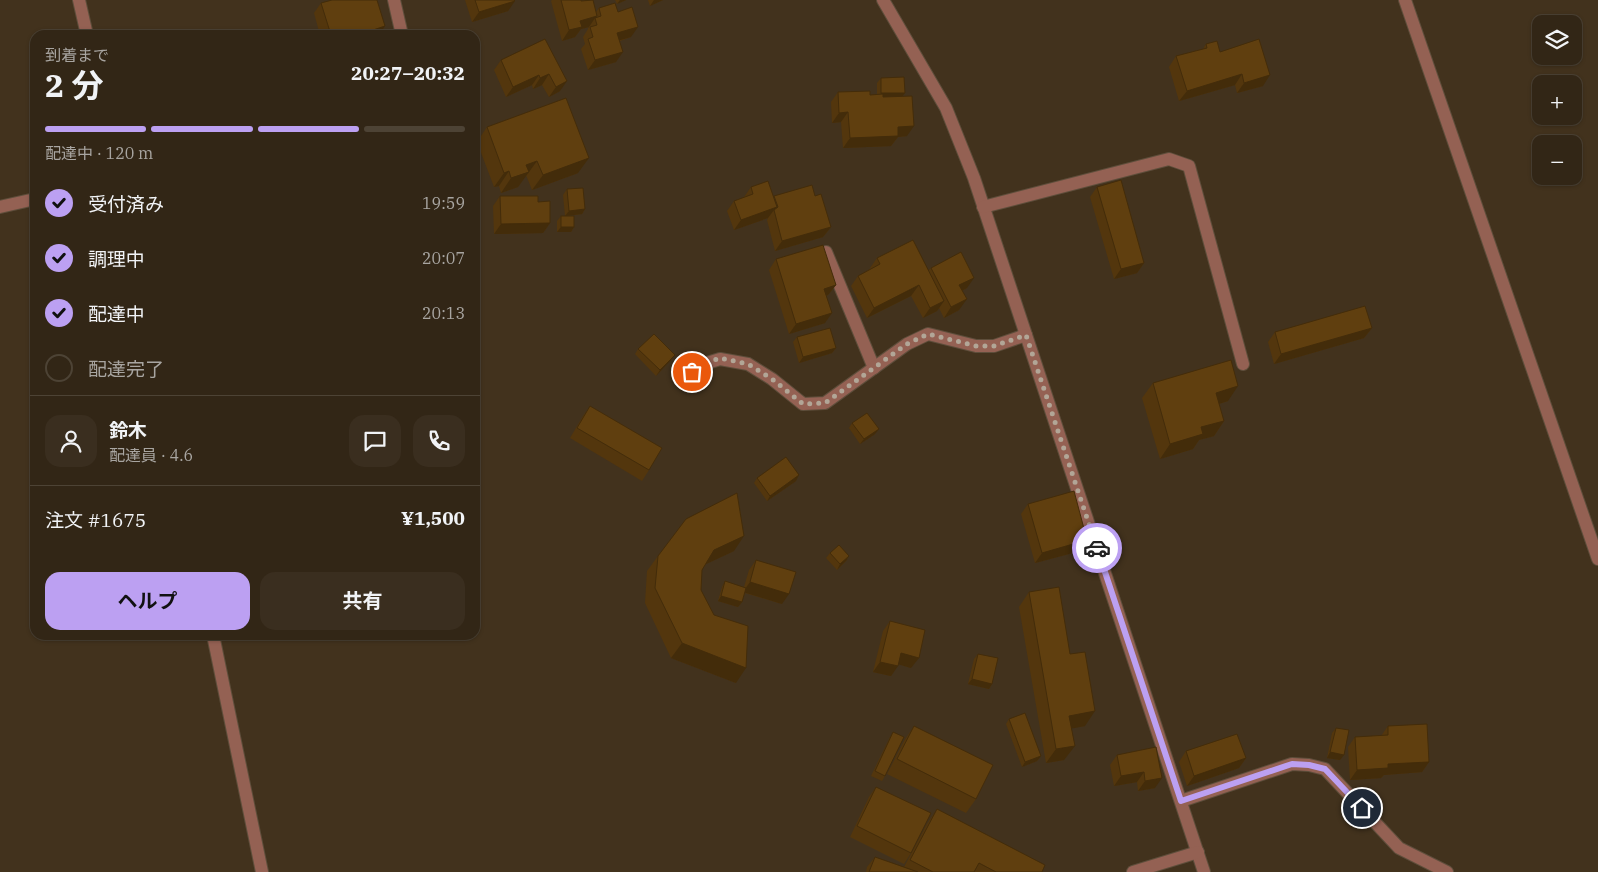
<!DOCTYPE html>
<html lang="ja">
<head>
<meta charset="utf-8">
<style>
  :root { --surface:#322616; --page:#3a2e1f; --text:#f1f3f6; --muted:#a8a5a1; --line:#4d4335; --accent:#bca0f2 }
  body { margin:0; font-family:"IBM Plex Serif","Noto Sans JP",serif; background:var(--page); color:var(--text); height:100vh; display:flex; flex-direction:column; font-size:19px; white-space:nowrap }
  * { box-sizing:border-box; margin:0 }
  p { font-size:16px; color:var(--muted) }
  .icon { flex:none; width:28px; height:28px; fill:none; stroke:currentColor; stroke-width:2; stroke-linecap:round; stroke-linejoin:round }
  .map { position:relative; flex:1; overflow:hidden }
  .panel { position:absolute; left:30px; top:30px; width:450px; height:610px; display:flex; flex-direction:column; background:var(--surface); border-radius:15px; box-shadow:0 1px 4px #0004,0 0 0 1px var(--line) }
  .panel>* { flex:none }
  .fabs { position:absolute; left:1532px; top:15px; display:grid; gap:10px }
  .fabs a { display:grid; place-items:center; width:50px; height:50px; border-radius:10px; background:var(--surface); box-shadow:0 1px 4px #0004,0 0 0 1px var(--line); font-size:25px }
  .pin { position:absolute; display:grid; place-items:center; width:42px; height:42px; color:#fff; margin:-21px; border:2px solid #fff; border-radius:50%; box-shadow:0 1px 5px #0007 }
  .courier { position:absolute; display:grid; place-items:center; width:50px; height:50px; margin:-25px; border:4px solid #bca0f2; border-radius:50%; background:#fff; color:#222; box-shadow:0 1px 6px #0007 }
  .head em { font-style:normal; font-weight:700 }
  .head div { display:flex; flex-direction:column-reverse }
  .head { display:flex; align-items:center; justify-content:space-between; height:85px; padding:0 15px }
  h1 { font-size:32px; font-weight:700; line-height:38px }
  .bar { display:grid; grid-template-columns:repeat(4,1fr); gap:8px 5px; align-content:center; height:60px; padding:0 15px }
  .bar i { height:6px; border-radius:4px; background:var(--line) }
  .bar .on { background:var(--accent) }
  .bar p { grid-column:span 4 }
  .line { display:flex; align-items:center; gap:12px; padding:0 15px; border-top:1px solid var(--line) }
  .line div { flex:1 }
  .round { display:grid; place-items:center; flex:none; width:52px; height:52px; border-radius:15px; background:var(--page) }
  ol { padding:0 15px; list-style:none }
  li { display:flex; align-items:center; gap:15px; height:55px }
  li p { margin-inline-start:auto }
  li .icon { padding:5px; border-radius:50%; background:var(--accent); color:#111; stroke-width:4 }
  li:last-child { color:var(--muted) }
  li i { width:28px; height:28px; border:2px solid var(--line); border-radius:50% }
  .button { display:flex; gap:10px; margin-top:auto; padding:10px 15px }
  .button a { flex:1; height:58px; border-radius:15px; background:var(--accent); color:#111; font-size:20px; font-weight:700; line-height:58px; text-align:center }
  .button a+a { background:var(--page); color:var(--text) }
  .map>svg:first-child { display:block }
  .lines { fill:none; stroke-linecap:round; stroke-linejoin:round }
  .minor-casing { stroke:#5e4e3b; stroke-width:14 }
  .minor { stroke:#946153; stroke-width:12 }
  .wall { fill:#53360d }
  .shaded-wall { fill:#432c0a }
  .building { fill:#603f0f; stroke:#432c0a }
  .done { stroke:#b2a697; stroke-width:5; stroke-dasharray:0 9 }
  .route { stroke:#bca0f2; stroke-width:6 }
</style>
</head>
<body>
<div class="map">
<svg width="1598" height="872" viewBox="0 0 1598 872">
  <rect width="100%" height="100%" fill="#42321d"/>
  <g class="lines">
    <g class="minor-casing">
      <g id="minor">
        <polyline points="79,0 87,35"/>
        <polyline points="394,0 402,35"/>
        <polyline points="883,0 946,108 974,178 1204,872"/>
        <polyline points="1405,0 1598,559"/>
        <polyline points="0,207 35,199"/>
        <polyline points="983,207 1169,159 1189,166 1243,364"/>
        <polyline points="826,252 874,368"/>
        <polyline points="681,380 704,364 720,359 748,364 772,379 803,404 825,403 907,344 928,334 976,346 994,346 1026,335"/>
        <polyline points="213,635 262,872"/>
        <polyline points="1181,801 1292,764 1309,765 1325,769 1399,848 1447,872"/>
        <polyline points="1133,872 1198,852"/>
      </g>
    </g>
    <use href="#minor" class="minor"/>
  </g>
  <g class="wall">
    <polygon points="465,0 514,0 508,11 472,22"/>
    <polygon points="552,0 581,0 596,12 599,8 618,12 631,37 620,41 616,62 588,70 581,49 585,44 583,37 588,29 588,28 589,27 581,29 575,37 562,41 551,1"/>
    <polygon points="615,0 626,0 617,4"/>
    <polygon points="648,0 663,0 650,6"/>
    <polygon points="321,3 385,26 379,35 320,35 314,13"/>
    <polygon points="545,39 560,91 549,97 542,85 533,89 532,85 506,97 494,70 501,60"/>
    <polygon points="1206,44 1220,52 1263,86 1237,93 1235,85 1179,101 1169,67 1176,56 1203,49"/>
    <polygon points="881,78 905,93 902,96 907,136 898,137 891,146 843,148 841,122 832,123 831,102 838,92 870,95 877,95 877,83"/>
    <polygon points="487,127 578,173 532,190 526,175 518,187 501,193 499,186 494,187 477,142"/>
    <polygon points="751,187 773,197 774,196 815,196 831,227 823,237 775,251 767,220 768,218 734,230 727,211 734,201 744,197"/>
    <polygon points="1097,187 1144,263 1137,273 1114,279 1090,197"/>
    <polygon points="567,189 585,209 582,214 565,216 563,195"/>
    <polygon points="500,196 538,202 550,223 543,233 494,234 493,206"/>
    <polygon points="561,216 574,227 571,232 557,232 557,221"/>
    <polygon points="877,258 929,270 931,268 967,288 962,291 959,310 944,318 939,308 937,311 923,318 911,296 867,318 851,286 858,276 870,269 870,268"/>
    <polygon points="776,259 836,285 828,295 826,296 825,323 789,334 769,270"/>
    <polygon points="1372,328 1364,338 1274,364 1268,342 1275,332"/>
    <polygon points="797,337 836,348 832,353 799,363 793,342"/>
    <polygon points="638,349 675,355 671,360 656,376 635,354"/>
    <polygon points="1153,383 1228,401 1219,404 1224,421 1214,436 1199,440 1193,449 1160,459 1142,398"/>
    <polygon points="590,406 649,470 642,481 570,438 583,416"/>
    <polygon points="852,423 875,434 860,444 849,428"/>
    <polygon points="757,478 796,481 767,501 754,483"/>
    <polygon points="1028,504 1087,540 1080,551 1035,563 1021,514"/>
    <polygon points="734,551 706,564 702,570 701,590 714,615 736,683 671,658 645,603 647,571 658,556"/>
    <polygon points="830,553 849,556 846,561 837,570 826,558"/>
    <polygon points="756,560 782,604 745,593 742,602 738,607 718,601 722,587 725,581 744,587 749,570"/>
    <polygon points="1029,592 1070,654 1085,726 1071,728 1064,760 1046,763 1019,607"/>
    <polygon points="890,621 911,668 898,664 891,676 873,672 883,631"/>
    <polygon points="978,654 992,684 989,689 968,684 974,659"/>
    <polygon points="1009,719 1041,756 1037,761 1022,767 1006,724"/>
    <polygon points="914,726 976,799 966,813 887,774 904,741"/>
    <polygon points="1388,726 1429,762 1422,772 1384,775 1381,778 1350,780 1348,747 1355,737 1381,736"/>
    <polygon points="1336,728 1340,760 1327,758 1332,733"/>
    <polygon points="893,732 885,776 882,781 871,776 890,737"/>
    <polygon points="1156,747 1155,788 1138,791 1137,782 1114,786 1110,765 1117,755"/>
    <polygon points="1186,751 1246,758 1239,768 1187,786 1179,762"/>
    <polygon points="876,787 911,853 904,864 850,837 869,797"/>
    <polygon points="937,809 1042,872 866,872 867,867 875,857 904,867 927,824"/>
  </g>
  <g class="shaded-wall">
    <polygon points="620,0 626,0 617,4"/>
    <polygon points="654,0 663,0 650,6"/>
    <polygon points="515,1 508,11 472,22 479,12"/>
    <polygon points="597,16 595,19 595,18 589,27 581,29 575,37 562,41 569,30 580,21"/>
    <polygon points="385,26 379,35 358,35"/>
    <polygon points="638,27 631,37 610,43 617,33"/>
    <polygon points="623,52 616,62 588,70 595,60"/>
    <polygon points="549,74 542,85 533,89 540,78"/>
    <polygon points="1242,74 1235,85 1179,101 1187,91"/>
    <polygon points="539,75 532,85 506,97 513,87"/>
    <polygon points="1270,75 1263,86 1237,93 1244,83"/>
    <polygon points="567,81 560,91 549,97 556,87"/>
    <polygon points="881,93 905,93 901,98 877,99"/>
    <polygon points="848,112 841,122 832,123 839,113"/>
    <polygon points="914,126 907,136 898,137 891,146 843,148 850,138 898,127"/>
    <polygon points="589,158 578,173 532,190 543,175"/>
    <polygon points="537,161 518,187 501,193 511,178 526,165"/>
    <polygon points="509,171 499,186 494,187 504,173"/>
    <polygon points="777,207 774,210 768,218 734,230 741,220"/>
    <polygon points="585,209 582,214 565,216 569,211"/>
    <polygon points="550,223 543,233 494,234 501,224"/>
    <polygon points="561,227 574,227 571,232 557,232"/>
    <polygon points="831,227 823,237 775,251 782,241"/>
    <polygon points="1144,263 1137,273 1114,279 1121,269"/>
    <polygon points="974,278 967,288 952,296 959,285"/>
    <polygon points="836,285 828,295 817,299 824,289"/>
    <polygon points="919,285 911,296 867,318 874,308"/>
    <polygon points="967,299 959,310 944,318 951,307"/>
    <polygon points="944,301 937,311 923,318 930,308"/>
    <polygon points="832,313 825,323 789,334 796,324"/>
    <polygon points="1372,328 1364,338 1274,364 1281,354"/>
    <polygon points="836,348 832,353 799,363 803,357"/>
    <polygon points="675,355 671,360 656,376 660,370"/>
    <polygon points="1238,386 1228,401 1206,408 1216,393"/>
    <polygon points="1224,421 1214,436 1199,440 1193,449 1160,459 1170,444 1201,427"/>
    <polygon points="879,429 875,434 860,444 864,439"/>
    <polygon points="799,475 796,481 767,501 770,496"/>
    <polygon points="744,536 734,551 704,565 714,550"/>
    <polygon points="1087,540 1080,551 1035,563 1042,553"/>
    <polygon points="849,556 846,561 837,570 840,564"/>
    <polygon points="750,582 789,594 782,604 743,592"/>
    <polygon points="721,596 742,602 738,607 718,601"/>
    <polygon points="682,643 746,668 736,683 671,658"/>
    <polygon points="901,653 919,658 911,668 894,663"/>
    <polygon points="880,662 898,666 891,676 873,672"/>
    <polygon points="972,679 992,684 989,689 968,684"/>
    <polygon points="1095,711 1085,726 1059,731 1069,716"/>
    <polygon points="1075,746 1064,760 1046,763 1056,749"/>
    <polygon points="1330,752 1344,755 1340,760 1327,758"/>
    <polygon points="1041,756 1037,761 1022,767 1025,762"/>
    <polygon points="1246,758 1239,768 1187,786 1194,776"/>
    <polygon points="1429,762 1422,772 1384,775 1381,778 1350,780 1357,770 1388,764"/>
    <polygon points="1144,772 1137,782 1114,786 1121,776"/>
    <polygon points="1162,778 1155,788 1138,791 1145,781"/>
  </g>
  <g class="building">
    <polygon points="332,0 377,0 385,26 358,35 331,35 321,3"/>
    <polygon points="475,0 514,0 515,1 479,12"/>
    <polygon points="561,0 581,0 581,1 593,0 597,16 580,21 582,27 569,30"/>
    <polygon points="615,3 618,12 632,7 638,27 617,33 623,52 595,60 588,39 593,37 590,27 597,25 595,18 601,16 599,8"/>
    <polygon points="545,39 567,81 556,87 549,74 540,78 539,75 513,87 501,60"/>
    <polygon points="1259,39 1270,75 1244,83 1242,74 1187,91 1176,56 1207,48 1206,44 1217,41 1220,52"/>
    <polygon points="904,77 905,93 881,93 881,78"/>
    <polygon points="870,91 870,95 883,94 883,97 912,96 914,126 898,127 898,136 850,138 848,112 839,113 838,92"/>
    <polygon points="566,98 589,158 543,175 537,161 526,165 529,172 511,178 509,171 504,173 487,127"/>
    <polygon points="1121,180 1144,263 1121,269 1097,187"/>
    <polygon points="768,181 777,207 741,220 734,201 753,194 751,187"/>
    <polygon points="812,185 815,196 821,194 831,227 782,241 774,210 778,207 774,196"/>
    <polygon points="583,188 585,209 569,211 567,189"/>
    <polygon points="500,196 538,196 538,202 550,201 550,223 501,224"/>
    <rect x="561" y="216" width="13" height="11"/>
    <polygon points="913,240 944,301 930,308 919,285 874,308 858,276 880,264 877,258"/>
    <polygon points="823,245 836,285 824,289 832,313 796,324 776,259"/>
    <polygon points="961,252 974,278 959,285 967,299 951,307 931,268"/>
    <polygon points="1365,306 1372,328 1281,354 1275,332"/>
    <polygon points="830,328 836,348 803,357 797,337"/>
    <polygon points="654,334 675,355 660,370 638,349"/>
    <polygon points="1231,360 1238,386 1216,393 1224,421 1201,427 1203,434 1170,444 1153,383"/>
    <polygon points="590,406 662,448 649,470 577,428"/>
    <polygon points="867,413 879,429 864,439 852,423"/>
    <polygon points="786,457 799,475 770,496 757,478"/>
    <polygon points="1074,491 1087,540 1042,553 1028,504"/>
    <polygon points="737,493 744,536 714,550 702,570 701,590 714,615 748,626 746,668 682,643 655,588 658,556 686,519"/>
    <polygon points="839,545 849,556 840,564 830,553"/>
    <polygon points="756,560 796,572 789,594 750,582"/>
    <polygon points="725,581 746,588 742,602 721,596"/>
    <polygon points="1059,587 1070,654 1085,652 1095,711 1069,716 1075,746 1056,749 1029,592"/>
    <polygon points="890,621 925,630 919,658 901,653 898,666 880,662"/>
    <polygon points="978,654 998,658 992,684 972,679"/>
    <polygon points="1025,713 1041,756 1025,762 1009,719"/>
    <polygon points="1427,724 1429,762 1388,764 1388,768 1357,770 1355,737 1388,735 1388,726"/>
    <polygon points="914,726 993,765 976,799 897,759"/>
    <polygon points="1336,728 1349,730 1344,755 1330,752"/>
    <polygon points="893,732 904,737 885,776 875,771"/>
    <polygon points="1237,734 1246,758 1194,776 1186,751"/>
    <polygon points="1156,747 1162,778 1145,781 1144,772 1121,776 1117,755"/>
    <polygon points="876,787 931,813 911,853 857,826"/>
    <polygon points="937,809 1045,865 1042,872 996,872 979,863 974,872 933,872 910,860"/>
    <polygon points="875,857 918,872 869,872"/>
  </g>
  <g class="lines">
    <polyline class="done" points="692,372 704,364 720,358 748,364 772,379 803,404 825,403 907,344 928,334 976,346 994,346 1026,335 1097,548"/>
    <polyline class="route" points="1097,548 1181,801 1292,764 1309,765 1325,769 1362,808"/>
  </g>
</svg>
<div class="fabs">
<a><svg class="icon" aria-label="layers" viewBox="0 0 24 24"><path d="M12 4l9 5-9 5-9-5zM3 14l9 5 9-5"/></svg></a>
<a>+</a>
<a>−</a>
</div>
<div class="pin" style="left:692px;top:372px;background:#ea580c"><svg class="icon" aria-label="bag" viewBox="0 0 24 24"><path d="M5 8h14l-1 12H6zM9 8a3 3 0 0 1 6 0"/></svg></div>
<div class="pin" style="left:1362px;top:808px;background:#1f2937"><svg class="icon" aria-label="home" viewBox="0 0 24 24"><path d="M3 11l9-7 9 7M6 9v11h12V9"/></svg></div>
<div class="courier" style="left:1097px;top:548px"><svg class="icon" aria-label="car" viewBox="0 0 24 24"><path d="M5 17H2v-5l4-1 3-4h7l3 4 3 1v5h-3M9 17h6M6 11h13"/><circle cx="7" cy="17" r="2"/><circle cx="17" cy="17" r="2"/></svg></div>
<section class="panel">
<div class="head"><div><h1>2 分</h1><p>到着まで</p></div><em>20:27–20:32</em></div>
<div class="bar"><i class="on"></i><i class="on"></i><i class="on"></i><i></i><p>配達中 · 120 m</p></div>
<ol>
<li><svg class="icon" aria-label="check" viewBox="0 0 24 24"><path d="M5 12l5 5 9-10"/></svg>受付済み<p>19:59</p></li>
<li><svg class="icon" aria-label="check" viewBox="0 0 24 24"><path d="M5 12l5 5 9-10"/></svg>調理中<p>20:07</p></li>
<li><svg class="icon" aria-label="check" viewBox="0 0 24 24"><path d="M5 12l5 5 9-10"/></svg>配達中<p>20:13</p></li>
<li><i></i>配達完了</li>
</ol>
<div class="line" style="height:90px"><a class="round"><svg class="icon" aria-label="person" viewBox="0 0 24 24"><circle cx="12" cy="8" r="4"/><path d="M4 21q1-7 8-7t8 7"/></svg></a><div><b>鈴木</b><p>配達員 · 4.6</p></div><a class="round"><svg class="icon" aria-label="chat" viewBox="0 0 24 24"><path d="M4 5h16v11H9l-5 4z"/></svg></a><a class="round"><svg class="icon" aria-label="phone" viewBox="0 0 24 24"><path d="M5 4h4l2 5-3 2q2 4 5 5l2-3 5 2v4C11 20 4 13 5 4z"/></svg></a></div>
<div class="line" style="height:65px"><div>注文 #1675</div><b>¥1,500</b></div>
<div class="button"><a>ヘルプ</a><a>共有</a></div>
</section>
</div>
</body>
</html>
